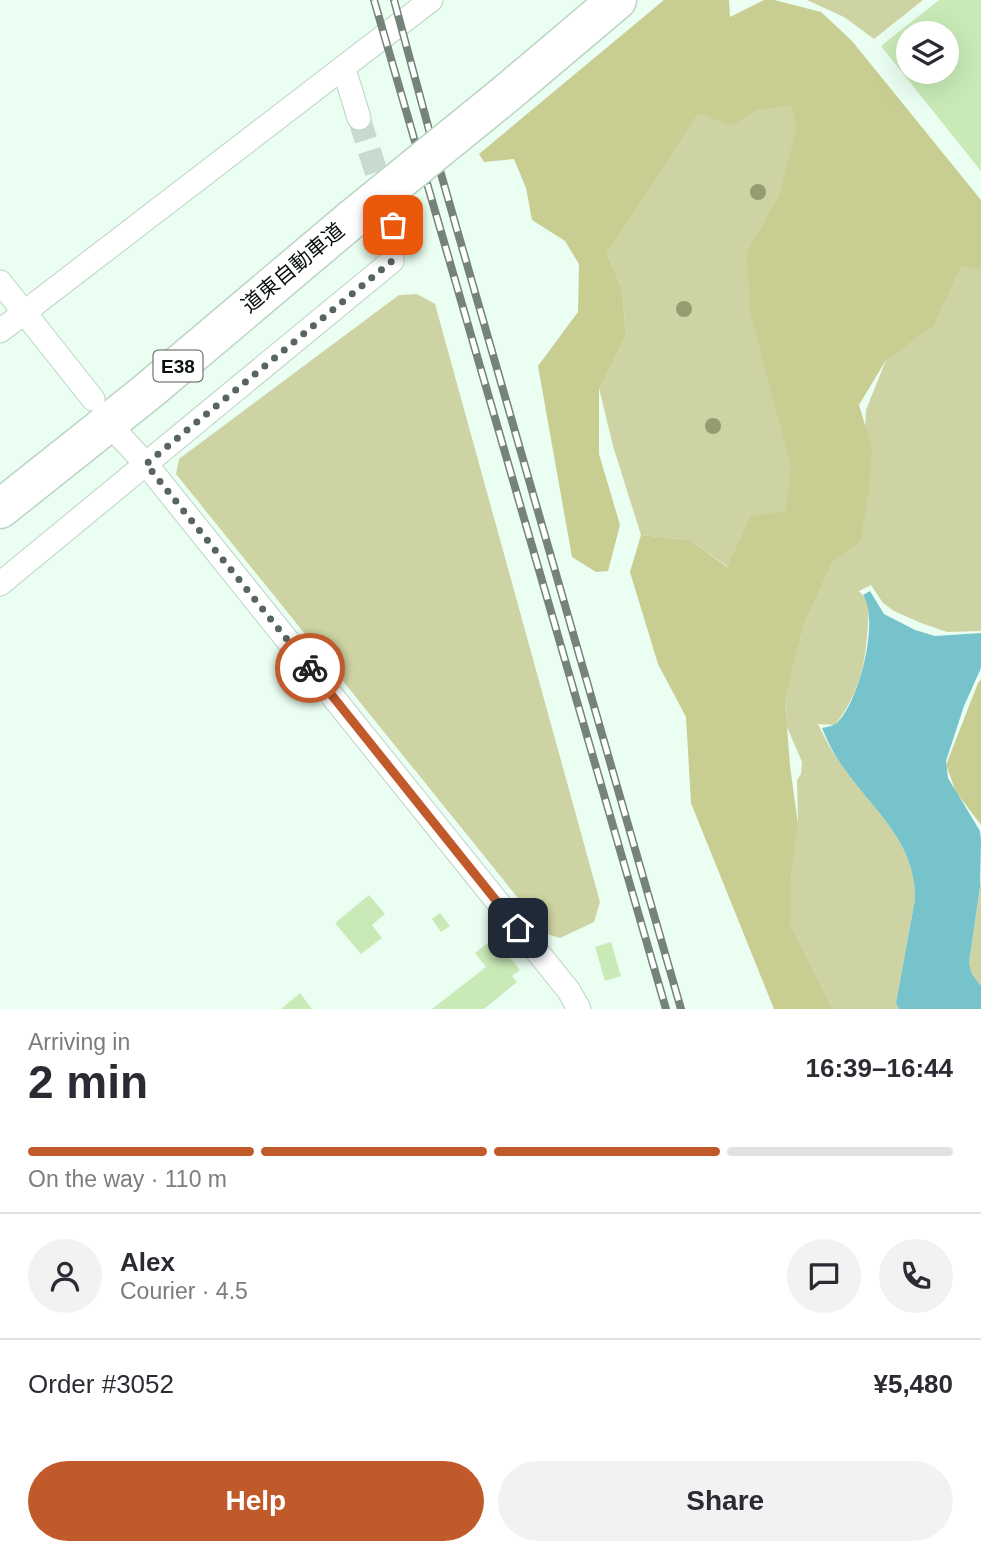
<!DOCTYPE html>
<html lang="en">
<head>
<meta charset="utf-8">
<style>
  :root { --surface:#fff; --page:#f2f2f3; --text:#2b2b33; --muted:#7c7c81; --line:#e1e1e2; --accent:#c05a2b }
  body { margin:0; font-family:Arial,"Noto Sans JP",sans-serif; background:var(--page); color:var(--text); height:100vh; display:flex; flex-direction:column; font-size:26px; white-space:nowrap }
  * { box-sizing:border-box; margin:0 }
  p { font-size:23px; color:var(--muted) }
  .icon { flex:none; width:38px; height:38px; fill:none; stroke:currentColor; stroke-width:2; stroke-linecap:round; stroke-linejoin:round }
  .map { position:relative; height:1009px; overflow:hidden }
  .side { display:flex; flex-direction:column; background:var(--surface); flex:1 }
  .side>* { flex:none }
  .controls { position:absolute; left:896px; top:21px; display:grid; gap:14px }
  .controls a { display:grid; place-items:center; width:63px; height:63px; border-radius:50%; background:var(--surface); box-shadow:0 7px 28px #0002; font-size:35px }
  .pin { position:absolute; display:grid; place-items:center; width:60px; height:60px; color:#fff; margin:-30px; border-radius:14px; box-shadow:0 4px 10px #0006 }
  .courier { position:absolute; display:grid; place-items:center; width:70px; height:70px; margin:-35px; border:5px solid #c05a2b; border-radius:50%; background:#fff; color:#222; box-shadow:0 2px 9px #0007 }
  .overview em { font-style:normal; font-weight:700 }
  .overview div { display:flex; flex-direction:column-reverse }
  .overview { display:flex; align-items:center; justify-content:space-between; height:119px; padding:0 28px }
  h1 { font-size:46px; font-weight:700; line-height:52px }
  .bar { display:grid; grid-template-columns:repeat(4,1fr); gap:10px 7px; align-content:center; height:84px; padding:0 28px }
  .bar i { height:9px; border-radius:5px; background:var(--line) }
  .bar .selected { background:var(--accent) }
  .bar p { grid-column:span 4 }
  .line { display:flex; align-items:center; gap:18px; padding:0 28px; border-top:2px solid var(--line) }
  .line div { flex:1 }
  .round { display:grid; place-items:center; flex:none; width:74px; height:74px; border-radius:37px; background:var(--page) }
  .cta { display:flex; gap:14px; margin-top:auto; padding:14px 28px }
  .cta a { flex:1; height:80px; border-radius:42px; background:var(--accent); color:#fff; font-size:28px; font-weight:700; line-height:80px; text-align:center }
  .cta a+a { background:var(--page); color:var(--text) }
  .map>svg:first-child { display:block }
  .green { fill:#ced3a3 }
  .forest { fill:#c8cd92 }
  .water { fill:#76c3cb }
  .building { fill:#c9eab7; fill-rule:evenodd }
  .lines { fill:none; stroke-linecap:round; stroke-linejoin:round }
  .minor-tunnel { stroke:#c8dbcf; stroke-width:23; stroke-dasharray:23 11; stroke-linecap:butt }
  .minor-casing { stroke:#bcd4c5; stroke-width:25 }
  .motorway-casing { stroke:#bcd4c5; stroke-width:41 }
  .minor { stroke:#fff; stroke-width:23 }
  .motorway { stroke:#fff; stroke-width:38 }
  .rail-casing { stroke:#75837a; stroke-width:8 }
  .rail { stroke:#fff; stroke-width:5; stroke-dasharray:16; stroke-linecap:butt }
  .motorway-bridge-casing { stroke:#bcd4c5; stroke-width:41; stroke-linecap:butt }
  .motorway-bridge { stroke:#fff; stroke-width:38 }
  .tree { fill:#939d70 }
  .done { stroke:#58655d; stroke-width:7; stroke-dasharray:0 12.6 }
  .route { stroke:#c05a2b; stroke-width:9 }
  .labels { text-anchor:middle; stroke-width:5; stroke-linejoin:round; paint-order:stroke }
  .shield { fill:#fff; stroke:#545956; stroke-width:2 }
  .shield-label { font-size:19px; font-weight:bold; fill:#0a120d }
  .street-label { font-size:21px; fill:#0a120d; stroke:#fff }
</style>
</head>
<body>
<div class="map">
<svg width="981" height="1009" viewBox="0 0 981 1009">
  <rect width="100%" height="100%" fill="#eafef1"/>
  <g class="green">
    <polygon points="807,0 923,0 874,39 844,17"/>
    <polygon points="809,73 800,450 794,511 728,567 690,540 641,535 613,446 599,388 626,336 622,289 607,253 683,109"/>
    <path d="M 967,259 L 981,265 L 981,631 L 947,632 L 921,623 L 894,611 L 883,603 L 871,585 L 859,591 L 869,603 C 867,651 865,686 835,725 L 818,724 C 825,739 833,754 843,767 C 873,810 916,842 915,899 L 896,1003 L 899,1009 L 821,1009 L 790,925 L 787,864 L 798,824 L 797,780 L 801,774 L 802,762 L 787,727 L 785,699 L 804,625 L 832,561 L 860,542 L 866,410 L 886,360 L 951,269 Z"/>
    <polygon points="417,294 435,304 600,902 594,922 560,938 547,934 176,474 179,459 399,295"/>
    <polygon points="981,880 981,986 972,974 969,963"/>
  </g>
  <g class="forest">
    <polygon points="664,0 729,0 730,17 764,0 774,0 821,12 852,41 981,200 981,269 961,266 933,326 886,360 859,405 872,448 869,491 860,542 832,562 804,625 785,700 790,766 798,824 791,873 790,925 832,1009 774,1009 691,803 686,717 658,664 630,572 641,535 690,540 727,567 751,516 786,511 791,467 750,311 747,252 779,196 797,127 791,105 756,110 731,126 698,113 607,253 622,289 626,336 599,389 599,454 620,525 608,571 596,572 572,557 538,366 578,312 579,264 565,241 532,220 526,188 514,159 484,162 479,154"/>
    <polygon points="981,679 981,825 956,792 946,765 978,683"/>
  </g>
  <path class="water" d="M 870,591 L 884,614 L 915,630 L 935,636 L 981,633 L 981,668 L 964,706 L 946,761 L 948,778 L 980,831 L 981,840 L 980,887 L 969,963 L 972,974 L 981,986 L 981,1009 L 899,1009 L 896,1003 L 915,899 C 916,842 873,810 843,767 C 834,755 828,742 822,728 C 827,727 833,726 837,723 C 859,702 880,620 863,595 Z"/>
  <g class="building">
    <path d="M 939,0 L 981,0 L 981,171 L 881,46 ZM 908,33 L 947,33 L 947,72 L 908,72 Z"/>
    <polygon points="369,895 385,914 372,925 382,938 361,954 335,923"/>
    <polygon points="440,913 450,926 441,932 432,919"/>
    <polygon points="494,938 520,970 512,976 517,982 484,1009 432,1009 486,967 475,953"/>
    <polygon points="611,942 621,976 605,981 595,947"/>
    <polygon points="300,993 312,1009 281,1009"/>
  </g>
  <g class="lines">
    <polyline class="minor-tunnel" points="359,118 393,225"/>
    <g class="minor-casing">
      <g id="minor">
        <polyline points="344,69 359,118"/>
        <polyline points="0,282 93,399"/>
        <polyline points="0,331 431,0"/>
        <polyline points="120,436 146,464 569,991 579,1009"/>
        <polyline points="0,584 392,261 393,225"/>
      </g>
    </g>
    <g class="motorway-casing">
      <g id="motorway">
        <polyline points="507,93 617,0"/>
        <polyline points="0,509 147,392 352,219"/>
      </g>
    </g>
    <use href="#minor" class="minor"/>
    <use href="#motorway" class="motorway"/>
    <g class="rail-casing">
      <g id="rail">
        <polyline points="374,0 666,1009"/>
        <polyline points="394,0 439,167 681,1009"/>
      </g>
    </g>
    <use href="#rail" class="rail"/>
    <g class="motorway-bridge-casing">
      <polyline id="motorway-bridge" points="352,219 507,93"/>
    </g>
    <use href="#motorway-bridge" class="motorway-bridge"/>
  </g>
  <g class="tree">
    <circle cx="758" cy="192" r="8"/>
    <circle cx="684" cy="309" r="8"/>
    <circle cx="713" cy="426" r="8"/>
  </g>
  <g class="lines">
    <polyline class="done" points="310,668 146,464 392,261 393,225"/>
    <polyline class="route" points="310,668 518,928"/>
  </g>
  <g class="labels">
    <rect class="shield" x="153.5" y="350.5" width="49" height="31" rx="5"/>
    <g class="shield-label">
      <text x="178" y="373">E38</text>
    </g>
    <g class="street-label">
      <text transform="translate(293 268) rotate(-40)" y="7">道東自動車道</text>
    </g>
  </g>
</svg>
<div class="controls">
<a><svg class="icon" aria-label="layers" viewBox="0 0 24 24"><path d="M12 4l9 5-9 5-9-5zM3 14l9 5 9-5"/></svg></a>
</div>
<div class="pin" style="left:393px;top:225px;background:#ea580c"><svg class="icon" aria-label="bag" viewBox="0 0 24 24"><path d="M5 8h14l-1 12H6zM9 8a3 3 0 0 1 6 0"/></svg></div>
<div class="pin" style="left:518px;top:928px;background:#1f2937"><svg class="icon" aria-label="home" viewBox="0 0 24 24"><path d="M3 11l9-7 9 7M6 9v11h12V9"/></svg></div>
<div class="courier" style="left:310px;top:668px"><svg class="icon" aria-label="bike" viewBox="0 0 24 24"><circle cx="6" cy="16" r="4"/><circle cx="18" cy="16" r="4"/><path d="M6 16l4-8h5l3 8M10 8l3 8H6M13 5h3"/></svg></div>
</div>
<section class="side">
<div class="overview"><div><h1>2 min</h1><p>Arriving in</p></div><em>16:39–16:44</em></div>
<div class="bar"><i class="selected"></i><i class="selected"></i><i class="selected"></i><i></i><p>On the way · 110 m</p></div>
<div class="line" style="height:126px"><a class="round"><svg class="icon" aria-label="person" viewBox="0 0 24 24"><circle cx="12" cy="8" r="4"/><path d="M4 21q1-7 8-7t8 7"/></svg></a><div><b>Alex</b><p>Courier · 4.5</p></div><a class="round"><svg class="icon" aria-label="chat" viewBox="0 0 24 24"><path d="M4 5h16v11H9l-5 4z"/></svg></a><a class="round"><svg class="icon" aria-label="phone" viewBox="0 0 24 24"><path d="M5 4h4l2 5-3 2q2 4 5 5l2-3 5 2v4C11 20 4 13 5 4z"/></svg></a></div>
<div class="line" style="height:91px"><div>Order #3052</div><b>¥5,480</b></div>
<div class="cta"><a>Help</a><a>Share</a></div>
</section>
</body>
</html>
